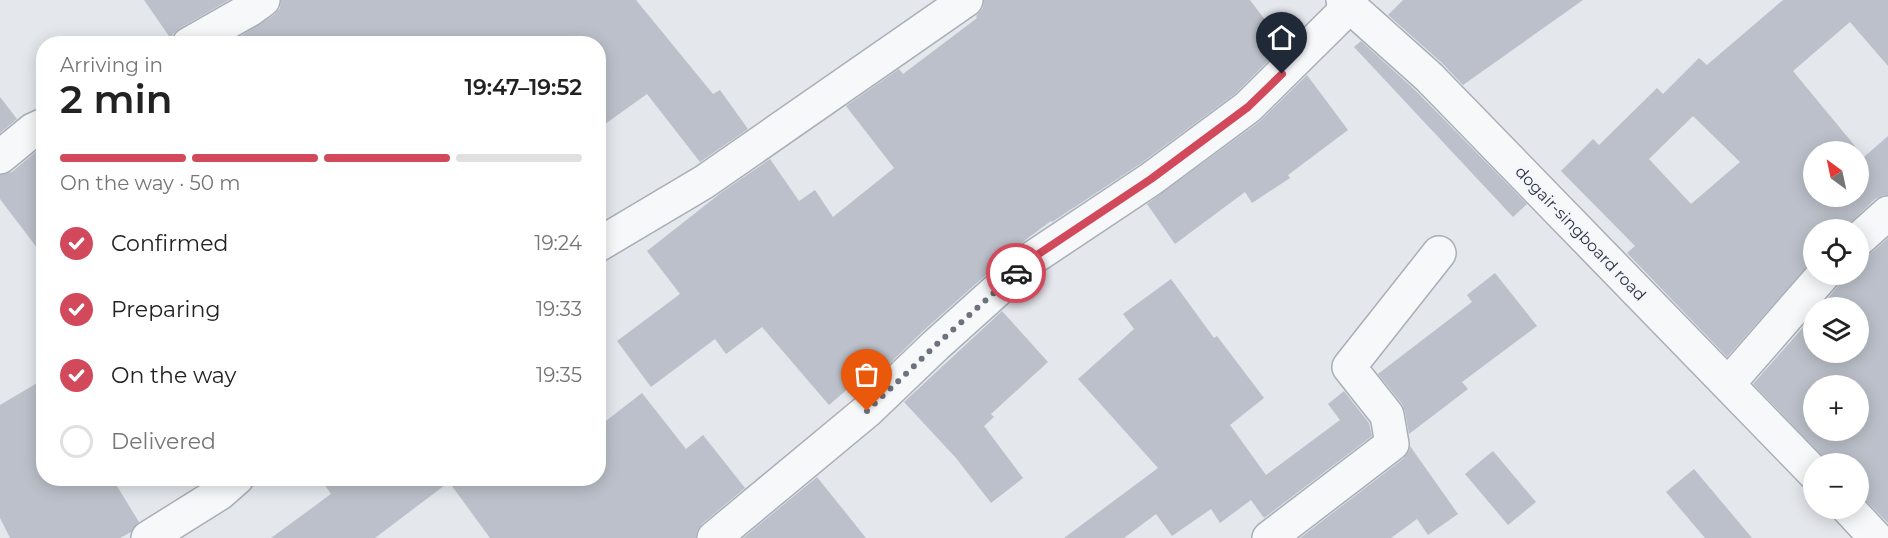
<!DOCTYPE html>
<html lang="en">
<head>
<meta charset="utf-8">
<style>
  :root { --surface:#fff; --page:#f2f2f2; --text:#222; --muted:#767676; --line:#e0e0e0; --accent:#d1495b }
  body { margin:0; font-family:Montserrat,sans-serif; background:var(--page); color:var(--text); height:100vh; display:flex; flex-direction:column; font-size:22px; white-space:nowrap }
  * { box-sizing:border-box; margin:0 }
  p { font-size:20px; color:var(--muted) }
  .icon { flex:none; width:33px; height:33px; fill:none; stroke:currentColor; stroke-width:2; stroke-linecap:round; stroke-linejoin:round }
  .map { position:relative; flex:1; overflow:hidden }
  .side { position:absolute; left:36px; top:36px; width:570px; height:450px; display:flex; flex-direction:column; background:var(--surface); border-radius:24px; box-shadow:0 3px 15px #0003 }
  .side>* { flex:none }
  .needle { width:39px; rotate:327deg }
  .buttons { position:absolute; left:1803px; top:141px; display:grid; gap:12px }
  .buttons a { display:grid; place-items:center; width:66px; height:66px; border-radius:50%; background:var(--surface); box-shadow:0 3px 15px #0003; font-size:30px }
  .pin { position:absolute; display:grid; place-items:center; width:51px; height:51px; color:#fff; margin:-62px -26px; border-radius:50% 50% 50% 0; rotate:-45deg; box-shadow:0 0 6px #0007 }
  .pin .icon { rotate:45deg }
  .courier { position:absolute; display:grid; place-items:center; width:60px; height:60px; margin:-30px; border:4px solid #d1495b; border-radius:50%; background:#fff; color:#222; box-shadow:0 2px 8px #0007 }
  .overview em { font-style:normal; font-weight:600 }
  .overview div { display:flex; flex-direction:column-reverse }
  .overview { display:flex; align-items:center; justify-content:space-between; height:102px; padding:0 24px }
  h1 { font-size:39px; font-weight:600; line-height:45px }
  .bar { display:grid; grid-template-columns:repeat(4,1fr); gap:9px 6px; align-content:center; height:72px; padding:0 24px }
  .bar i { height:8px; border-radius:4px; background:var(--line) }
  .bar .selected { background:var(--accent) }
  .bar p { grid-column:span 4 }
  ol { padding:0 24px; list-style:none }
  li { display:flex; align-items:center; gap:18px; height:66px }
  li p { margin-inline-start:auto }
  li .icon { padding:6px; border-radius:50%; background:var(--accent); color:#fff; stroke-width:4 }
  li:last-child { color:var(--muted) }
  li i { width:33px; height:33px; border:3px solid var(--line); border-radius:50% }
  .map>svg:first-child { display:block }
  .building { fill:#bbc0ca; fill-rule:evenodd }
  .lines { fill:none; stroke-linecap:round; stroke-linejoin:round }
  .street-casing { stroke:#a9aeb7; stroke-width:36 }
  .street { stroke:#f7f8fa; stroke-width:33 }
  .done { stroke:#6c737f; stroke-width:6; stroke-dasharray:0 10.8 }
  .route { stroke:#d1495b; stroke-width:8 }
  .labels { text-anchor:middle; stroke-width:6; stroke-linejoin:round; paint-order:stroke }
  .street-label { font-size:16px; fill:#2b3445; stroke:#f4f6f9 }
</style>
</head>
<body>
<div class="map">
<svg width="1888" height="538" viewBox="0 0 1888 538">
  <rect width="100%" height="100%" fill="#e4e7ec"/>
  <g class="building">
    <polygon points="144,0 229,0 180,28 173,34 171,39"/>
    <polygon points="281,0 636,0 713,94 720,90 748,129 700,162 647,94 598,129 598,44 239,44 236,39 274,15 280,8"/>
    <polygon points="984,0 1250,0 1284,45 1236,93 1140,164 1052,222 1051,221 1024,241 923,331 879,374 873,367 829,405 762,327 726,354 715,339 651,387 617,341 680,294 647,251 722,192 770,159 799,201 815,190 833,217 894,168 846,106 899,69 903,74 977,18 976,16 983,8"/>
    <polygon points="1403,0 1583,0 1463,85 1442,63 1388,15"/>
    <path d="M 1783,0 L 1888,0 L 1888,66 L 1850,22 L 1793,71 L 1864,157 L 1888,136 L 1888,195 L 1884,195 L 1875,199 L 1843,230 L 1814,230 L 1814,259 L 1727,357 L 1627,253 L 1635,246 L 1561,171 L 1593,139 L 1599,145 L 1657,88 L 1663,94 L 1699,58 L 1707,65 ZM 1693,116 L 1740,162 L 1691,204 L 1649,159 ZM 1814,152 L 1858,152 L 1858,196 L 1814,196 Z"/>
    <polygon points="1361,41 1416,91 1527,204 1513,217 1354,47"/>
    <polygon points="1307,75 1348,130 1288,175 1290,178 1252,203 1245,192 1175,244 1147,204 1259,122"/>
    <polygon points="0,97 17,119 0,133"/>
    <polygon points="39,149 44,155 44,257 0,199 0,175 12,172"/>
    <path d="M 1888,238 L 1888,523 L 1858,493 L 1858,464 L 1830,464 L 1753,384 L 1814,315 L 1814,352 L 1858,352 L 1858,308 L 1820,308 L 1838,286 L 1842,274 L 1858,274 L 1858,258 L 1870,254 ZM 1814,386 L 1858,386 L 1858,430 L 1814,430 Z"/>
    <polygon points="1495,273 1537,326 1462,382 1468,389 1409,434 1405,412 1402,404 1378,374 1472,302 1467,295"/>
    <polygon points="1171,279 1214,338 1217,336 1264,398 1230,425 1266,475 1340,420 1328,404 1344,391 1369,423 1372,436 1264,518 1251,500 1220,523 1211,509 1172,536 1156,514 1124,538 1064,538 1158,468 1078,379 1134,329 1123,314"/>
    <polygon points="1002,311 1048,362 991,414 994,417 984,426 1023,478 991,503 956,458 904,402"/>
    <polygon points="44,379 44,478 112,478 139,522 131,532 120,538 10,538 0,518 0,405"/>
    <polygon points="642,393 686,449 703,435 745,488 702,524 697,531 696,538 490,538 449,482 375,538 271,538 331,494 320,478 598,478 598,427"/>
    <polygon points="1410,446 1458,514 1428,535 1417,519 1391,538 1300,538 1403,459 1409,451"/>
    <polygon points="1493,451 1536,502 1508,525 1465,474"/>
    <polygon points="1694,469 1752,538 1705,538 1666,492"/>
    <polygon points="817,477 866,538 743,538"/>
  </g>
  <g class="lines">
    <g class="street-casing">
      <g id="street">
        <polyline points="1343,0 1429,77 1814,473"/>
        <polyline points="189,44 249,10 263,0"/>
        <polyline points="0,157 33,130 44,125"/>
        <polyline points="1858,240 1888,213"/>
        <polyline points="598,245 704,182 966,0"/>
        <polyline points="1728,384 1824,274"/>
        <polyline points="1848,508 1876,538"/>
        <polyline points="148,538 220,493 237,478"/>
        <polyline points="714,538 867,411 936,345 1034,257 1151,179 1248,107 1350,6"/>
        <polyline points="1269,538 1392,444 1387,415 1349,367 1439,253"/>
      </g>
    </g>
    <use href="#street" class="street"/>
  </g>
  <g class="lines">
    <polyline class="done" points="867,411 936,345 1016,273"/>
    <polyline class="route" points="1016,273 1034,257 1151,179 1248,107 1282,74"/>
  </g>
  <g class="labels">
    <g class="street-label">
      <text transform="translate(1581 233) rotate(46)" y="6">dogair-singboard road</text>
    </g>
  </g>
</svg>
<div class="buttons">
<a><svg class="needle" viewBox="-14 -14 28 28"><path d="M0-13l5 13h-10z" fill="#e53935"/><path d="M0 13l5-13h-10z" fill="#767676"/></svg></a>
<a><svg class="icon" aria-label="locate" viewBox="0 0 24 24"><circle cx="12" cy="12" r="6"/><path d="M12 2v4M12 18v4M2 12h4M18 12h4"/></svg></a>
<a><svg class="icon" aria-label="layers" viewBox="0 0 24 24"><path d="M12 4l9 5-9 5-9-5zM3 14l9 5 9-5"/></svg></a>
<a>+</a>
<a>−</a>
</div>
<div class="pin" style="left:867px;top:411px;background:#ea580c"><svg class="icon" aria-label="bag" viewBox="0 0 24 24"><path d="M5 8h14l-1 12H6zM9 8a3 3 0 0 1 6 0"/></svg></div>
<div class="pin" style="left:1282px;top:74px;background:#1f2937"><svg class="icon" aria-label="home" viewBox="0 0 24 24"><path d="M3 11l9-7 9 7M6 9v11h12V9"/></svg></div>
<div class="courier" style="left:1016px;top:273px"><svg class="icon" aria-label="car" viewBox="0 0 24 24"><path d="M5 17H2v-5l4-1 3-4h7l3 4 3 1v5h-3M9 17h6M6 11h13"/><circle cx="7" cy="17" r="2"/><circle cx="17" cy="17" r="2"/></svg></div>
<section class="side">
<div class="overview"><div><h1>2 min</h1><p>Arriving in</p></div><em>19:47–19:52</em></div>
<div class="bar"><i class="selected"></i><i class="selected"></i><i class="selected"></i><i></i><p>On the way · 50 m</p></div>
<ol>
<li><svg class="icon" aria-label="check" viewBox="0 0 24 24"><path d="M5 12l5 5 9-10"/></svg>Confirmed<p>19:24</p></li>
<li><svg class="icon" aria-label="check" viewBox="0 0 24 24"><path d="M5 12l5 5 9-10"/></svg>Preparing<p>19:33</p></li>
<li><svg class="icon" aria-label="check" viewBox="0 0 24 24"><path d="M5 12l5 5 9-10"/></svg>On the way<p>19:35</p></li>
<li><i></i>Delivered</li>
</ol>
</section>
</div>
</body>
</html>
